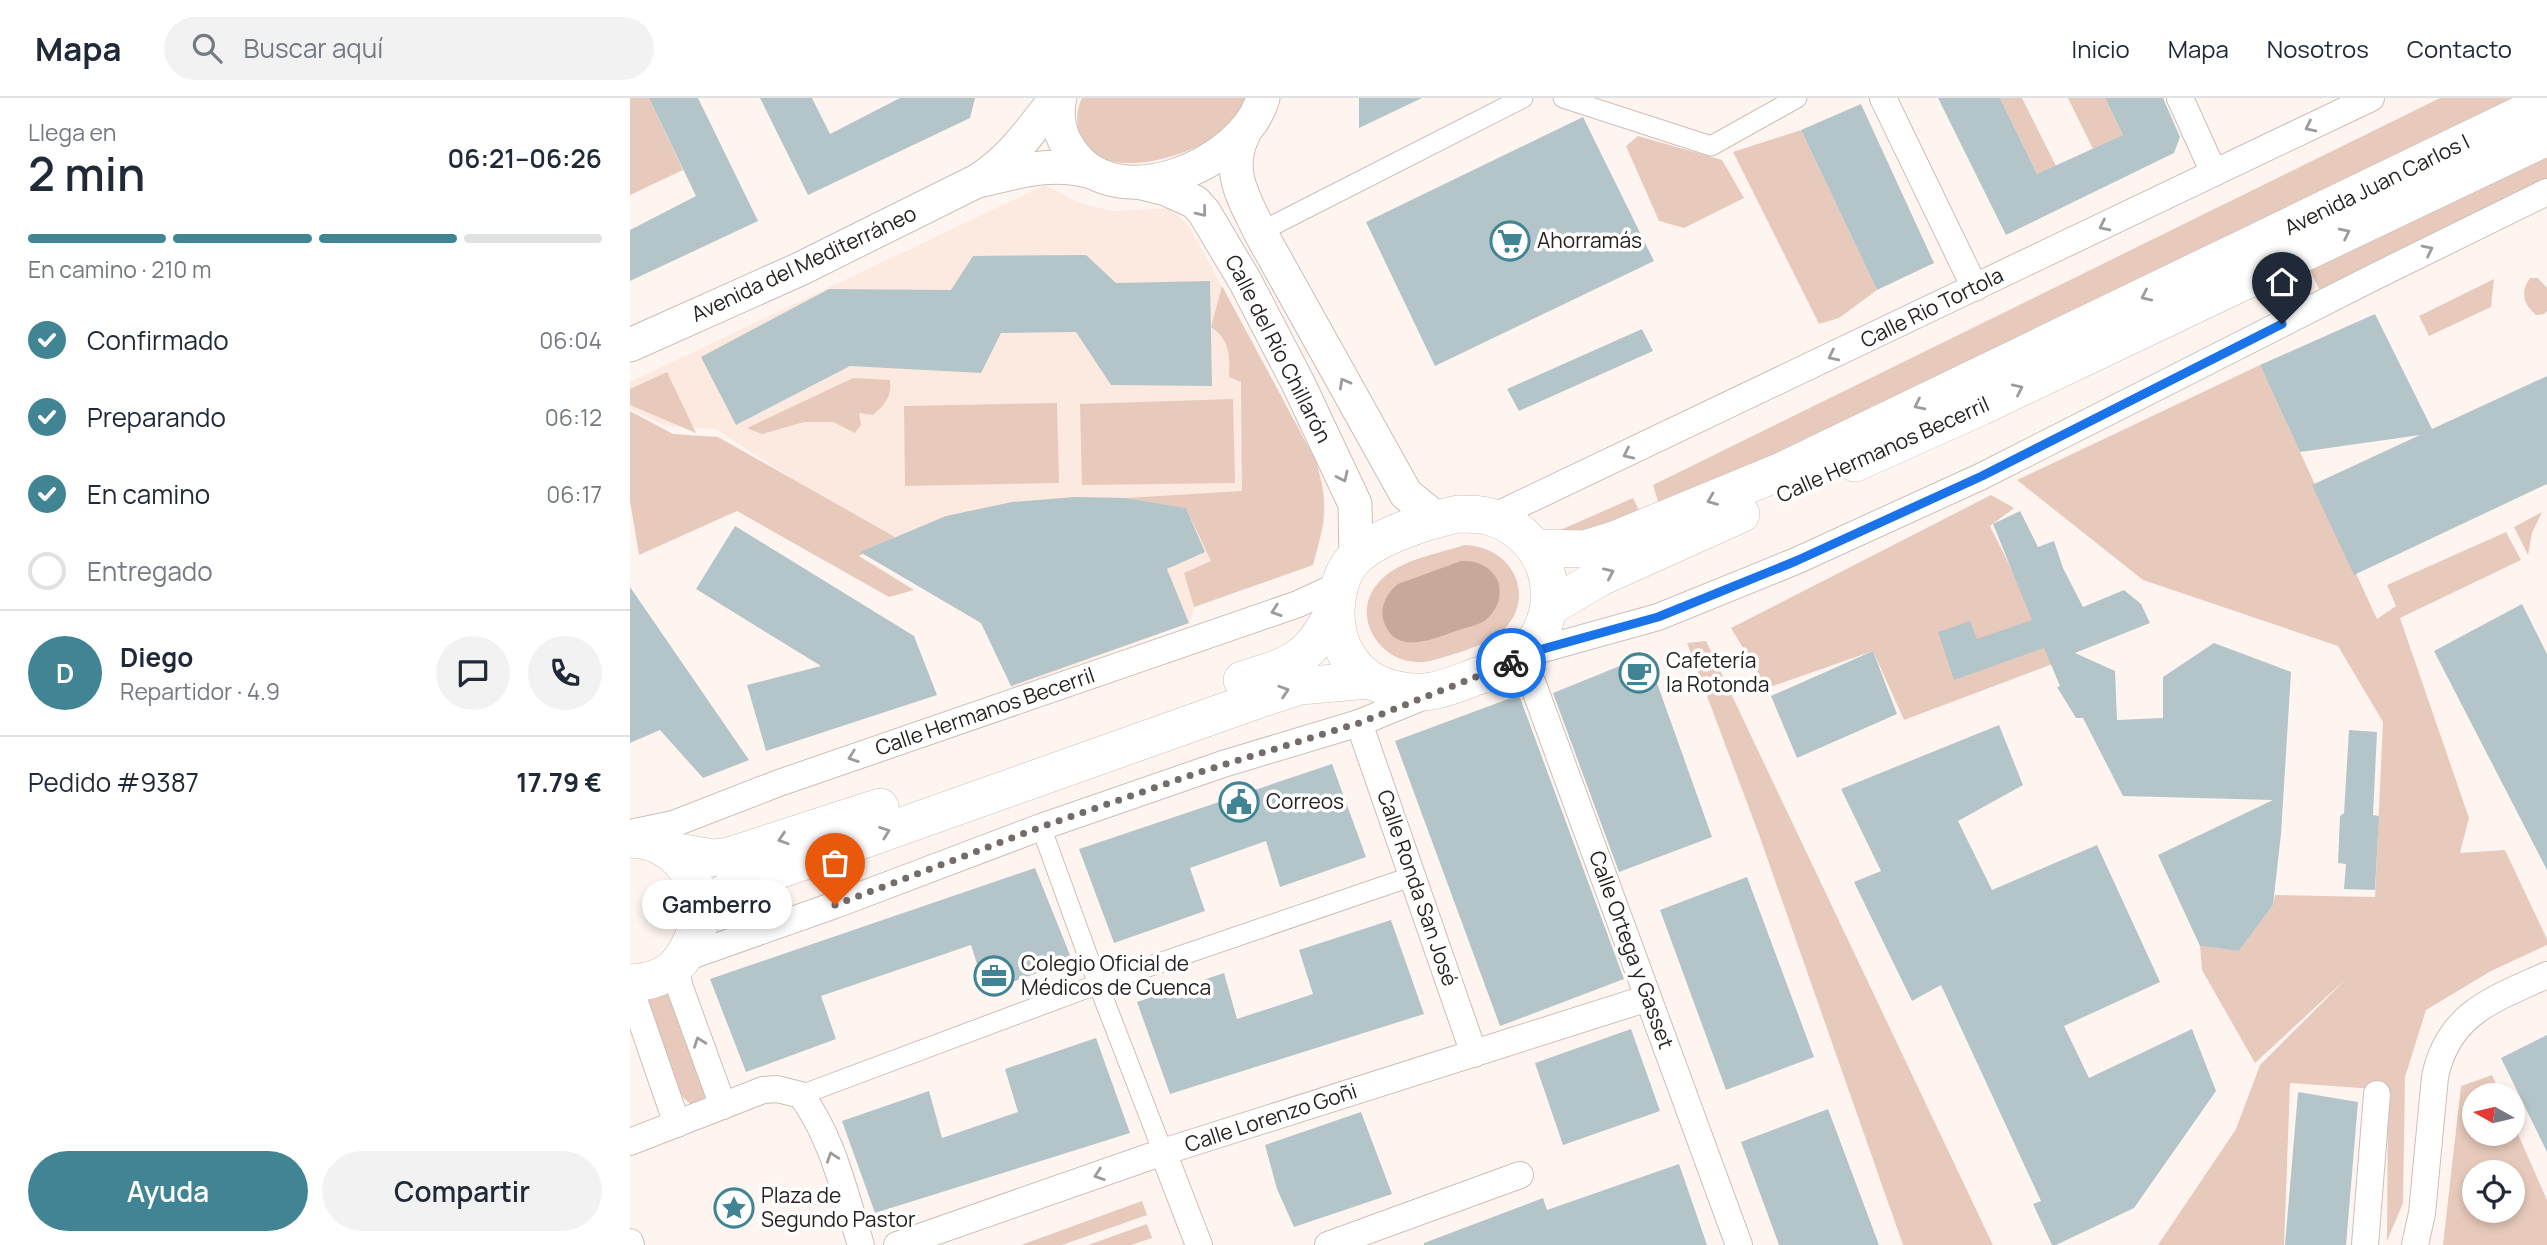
<!DOCTYPE html>
<html lang="es">
<head>
<meta charset="utf-8">
<style>
  :root { --surface:#fff; --page:#f2f2f3; --text:#1f2937; --muted:#747a83; --line:#e0e1e3; --accent:#418494 }
  body { margin:0; font-family:Manrope,sans-serif; background:var(--page); color:var(--text); height:100vh; display:flex; flex-direction:column; font-size:26px; white-space:nowrap }
  * { box-sizing:border-box; margin:0 }
  p { font-size:23px; color:var(--muted) }
  .icon { flex:none; width:38px; height:38px; fill:none; stroke:currentColor; stroke-width:2; stroke-linecap:round; stroke-linejoin:round }
  .map { position:relative; flex:1; overflow:hidden }
  .side { display:flex; flex-direction:column; background:var(--surface); width:630px }
  .side>* { flex:none }
  .needle { width:46px; rotate:278deg }
  .tools { position:absolute; left:1832px; top:985px; display:grid; gap:14px }
  .tools a { display:grid; place-items:center; width:63px; height:63px; border-radius:50%; background:var(--surface); box-shadow:0 4px 10px #0003; font-size:35px }
  .pin { position:absolute; display:grid; place-items:center; width:60px; height:60px; color:#fff; margin:-72px -30px; border-radius:50% 50% 50% 0; rotate:-45deg; box-shadow:0 0 7px #0007 }
  .pin .icon { rotate:45deg }
  .courier { position:absolute; display:grid; place-items:center; width:70px; height:70px; margin:-35px; border:5px solid #1a73e8; border-radius:50%; background:#fff; color:#222; box-shadow:0 2px 9px #0007 }
  .bubble { position:absolute; height:49px; border-radius:24px; background:var(--surface); box-shadow:0 4px 10px #0003; font-size:23px; font-weight:600; line-height:49px; text-align:center }
  .headline em { font-style:normal; font-weight:600 }
  .headline div { display:flex; flex-direction:column-reverse }
  .headline { display:flex; align-items:center; justify-content:space-between; height:119px; padding:0 28px }
  h1 { font-size:46px; font-weight:600; line-height:52px }
  .bar { display:grid; grid-template-columns:repeat(4,1fr); gap:10px 7px; align-content:center; height:84px; padding:0 28px }
  .bar i { height:9px; border-radius:5px; background:var(--line) }
  .bar .active { background:var(--accent) }
  .bar p { grid-column:span 4 }
  .line { display:flex; align-items:center; gap:18px; padding:0 28px; border-top:2px solid var(--line) }
  .line div { flex:1 }
  .round { display:grid; place-items:center; flex:none; width:74px; height:74px; border-radius:37px; background:var(--page) }
  ol { padding:0 28px; list-style:none }
  li { display:flex; align-items:center; gap:21px; height:77px }
  li p { margin-inline-start:auto }
  li .icon { padding:7px; border-radius:50%; background:var(--accent); color:#fff; stroke-width:4 }
  li:last-child { color:var(--muted) }
  li i { width:38px; height:38px; border:4px solid var(--line); border-radius:50% }
  .action { display:flex; gap:14px; margin-top:auto; padding:14px 28px }
  .action a { flex:1; height:80px; border-radius:42px; background:var(--accent); color:#fff; font-size:28px; font-weight:600; line-height:80px; text-align:center }
  .action a+a { background:var(--page); color:var(--text) }
  header { display:flex; align-items:center; gap:42px; box-sizing:border-box; height:98px; padding:0 35px; background:var(--surface); border-bottom:2px solid var(--line) }
  header strong { font-size:33px }
  nav { display:flex; gap:38px; margin-inline-start:auto; font-size:24px }
  .search { width:490px; height:63px; background:var(--page); display:flex; align-items:center; gap:18px; box-sizing:border-box; padding:0 24px; border-radius:38px; color:var(--muted); font-size:26px }
  main { display:flex; flex:1; min-height:0 }
  .map>svg:first-child { display:block }
  .built { fill:#fceae0 }
  .green { fill:#e7cabb; fill-rule:evenodd }
  .water { fill:#c7a99a }
  .building { fill:#b4c5ca }
  .lines { fill:none; stroke-linecap:round; stroke-linejoin:round }
  .pedestrian-casing { stroke:#cdbeb7; stroke-width:21 }
  .minor-casing { stroke:#cdbeb7; stroke-width:28 }
  .tertiary-casing { stroke:#cdbeb7; stroke-width:35 }
  .secondary-casing { stroke:#cdbeb7; stroke-width:38 }
  .pedestrian { stroke:#fff; stroke-width:19 }
  .minor { stroke:#fff; stroke-width:26 }
  .tertiary { stroke:#fff; stroke-width:33 }
  .secondary { stroke:#fff; stroke-width:37 }
  .oneway { stroke:#9e9c9b }
  .done { stroke:#736c69; stroke-width:7; stroke-dasharray:0 12.6 }
  .route { stroke:#1a73e8; stroke-width:9 }
  .labels { text-anchor:middle; stroke-width:7; stroke-linejoin:round; paint-order:stroke }
  .street-label { font-size:21px; fill:#282320; stroke:#fff }
  .poi-label { font-size:21px; fill:#282320; stroke:#fff; text-anchor:start }
</style>
</head>
<body>
<header>
<strong>Mapa</strong>
<div class="search"><svg class="icon" aria-label="search" viewBox="0 0 24 24"><circle cx="10" cy="10" r="6"/><path d="M15 15l6 6"/></svg>Buscar aquí</div>
<nav><a>Inicio</a><a>Mapa</a><a>Nosotros</a><a>Contacto</a></nav>
</header>
<main>
<section class="side">
<div class="headline"><div><h1>2 min</h1><p>Llega en</p></div><em>06:21–06:26</em></div>
<div class="bar"><i class="active"></i><i class="active"></i><i class="active"></i><i></i><p>En camino · 210 m</p></div>
<ol>
<li><svg class="icon" aria-label="check" viewBox="0 0 24 24"><path d="M5 12l5 5 9-10"/></svg>Confirmado<p>06:04</p></li>
<li><svg class="icon" aria-label="check" viewBox="0 0 24 24"><path d="M5 12l5 5 9-10"/></svg>Preparando<p>06:12</p></li>
<li><svg class="icon" aria-label="check" viewBox="0 0 24 24"><path d="M5 12l5 5 9-10"/></svg>En camino<p>06:17</p></li>
<li><i></i>Entregado</li>
</ol>
<div class="line" style="height:126px"><b class="round" style="background:var(--accent);color:#fff">D</b><div><b>Diego</b><p>Repartidor · 4.9</p></div><a class="round"><svg class="icon" aria-label="chat" viewBox="0 0 24 24"><path d="M4 5h16v11H9l-5 4z"/></svg></a><a class="round"><svg class="icon" aria-label="phone" viewBox="0 0 24 24"><path d="M5 4h4l2 5-3 2q2 4 5 5l2-3 5 2v4C11 20 4 13 5 4z"/></svg></a></div>
<div class="line" style="height:91px"><div>Pedido #9387</div><b>17.79 €</b></div>
<div class="action"><a>Ayuda</a><a>Compartir</a></div>
</section>
<div class="map">
<svg width="1917" height="1147" viewBox="0 0 1917 1147">
  <rect width="100%" height="100%" fill="#fef5f0"/>
  <polygon class="built" points="415,87 450,105 482,113 540,110 559,128 686,363 694,390 695,424 683,467 565,509 559,525 382,590 351,525 230,454 186,396 86,331 36,328 0,311 0,284"/>
  <g class="green">
    <polygon points="0,0 19,0 53,72 0,97"/>
    <path d="M 452,0 L 618,0 C 608,16 595,34 578,43 C 545,62 469,84 450,37 C 446,25 446,12 452,0 Z"/>
    <polygon points="1370,0 1392,0 1426,68 1407,76"/>
    <polygon points="1438,0 1475,0 1493,37 1463,51"/>
    <polygon points="1810,0 1909,0 1030,410 1023,387"/>
    <polygon points="1171,32 1247,192 1209,220 1189,226 1103,54"/>
    <polygon points="1008,38 1092,62 1114,100 1054,130 1029,123 996,48"/>
    <polygon points="1917,50 1917,84 1690,193 1679,170"/>
    <path d="M 1900,180 L 1908,180 L 1917,190 L 1917,213 L 1914,216 L 1906,217 C 1893,206 1890,194 1900,180 Z"/>
    <polygon points="1864,181 1861,209 1799,238 1789,218"/>
    <path d="M 592,188 L 686,363 C 699,408 695,423 683,467 L 564,509 L 554,475 L 581,463 L 556,410 L 496,400 L 612,393 L 611,284 L 599,279 C 600,258 600,242 581,229 Z"/>
    <polygon points="1630,267 1747,521 1766,508 1757,487 1876,434 1891,462 1770,520 1839,720 1830,755 1875,752 1917,841 1917,847 1861,873 1796,912 1775,979 1773,1105 1757,1143 1758,992 1660,985 1654,1147 1528,1147 1606,1031 1630,967 1718,879 1625,965 1572,872 1570,848 1609,853 1643,807 1645,797 1745,799 1753,624 1708,548 1513,482 1387,382"/>
    <polygon points="37,274 66,335 0,307 0,291"/>
    <path d="M 223,280 L 260,282 C 262,299 255,306 243,317 L 229,315 L 231,327 L 225,335 L 203,324 L 174,324 L 132,336 L 117,330 Z"/>
    <polygon points="603,301 605,385 452,387 450,306"/>
    <polygon points="427,305 429,385 275,388 274,308"/>
    <polygon points="0,313 43,336 88,339 265,439 229,458 284,492 259,499 107,413 9,457 0,403"/>
    <polygon points="1361,397 1384,410 1360,428 1428,564 1274,622 1243,553 1137,590 1101,530"/>
    <polygon points="1003,400 1011,417 967,438 926,434"/>
    <polygon points="1912,414 1902,435 1898,457 1884,429"/>
    <path d="M 834,447 C 885,448 909,503 869,536 C 854,548 819,558 800,563 C 753,573 715,517 751,482 C 771,461 808,456 834,447 Z"/>
    <polygon points="1076,543 1363,1147 1273,1147 1128,734 1057,545"/>
    <polygon points="33,889 44,902 75,994 76,1004 64,1010 47,993 14,902"/>
    <path d="M 1862,977 L 1871,997 L 1844,998 L 1844,1036 L 1883,1036 L 1883,1025 L 1917,1102 L 1917,1147 L 1813,1147 L 1831,988 ZM 1844,1074 L 1883,1074 L 1883,1113 L 1844,1113 Z"/>
    <polygon points="512,1103 517,1117 432,1147 391,1147"/>
    <polygon points="517,1126 522,1140 501,1147 458,1147"/>
  </g>
  <path class="water" d="M 831,463 C 866,461 883,495 858,520 C 851,527 838,529 829,532 C 805,540 766,559 754,524 C 749,509 757,495 768,486 Z"/>
  <g class="building">
    <polygon points="19,0 68,0 128,123 0,183 0,132 66,98"/>
    <polygon points="130,0 182,0 200,36 270,0 345,0 340,20 178,97"/>
    <polygon points="729,0 792,0 729,30"/>
    <polygon points="1308,0 1370,0 1407,76 1493,37 1475,0 1533,0 1550,39 1544,55 1376,137"/>
    <polygon points="1231,6 1304,165 1247,192 1171,32"/>
    <polygon points="953,19 1024,163 805,268 736,124"/>
    <polygon points="456,157 486,185 580,183 582,288 481,287 446,234 371,235 351,275 220,268 106,327 71,259 199,191 321,192 343,158"/>
    <polygon points="1745,216 1802,331 1917,278 1917,386 1724,477 1682,387 1790,337 1670,354 1630,267"/>
    <polygon points="1012,231 1023,253 889,313 877,291"/>
    <polygon points="445,399 496,400 556,410 575,454 537,471 559,525 381,588 351,525 230,454 316,418 382,404"/>
    <polygon points="1390,413 1408,449 1424,443 1433,470 1453,509 1494,492 1511,506 1520,525 1445,555 1485,573 1487,622 1533,620 1533,579 1584,545 1661,574 1651,736 1643,807 1609,853 1570,848 1528,757 1643,702 1493,698 1453,620 1446,620 1427,589 1430,588 1414,550 1324,582 1308,534 1340,523 1347,541 1402,522 1363,426"/>
    <polygon points="105,428 284,538 307,597 136,653 117,587 191,568 66,491"/>
    <polygon points="0,489 119,662 73,680 30,632 0,645"/>
    <polygon points="1892,506 1917,556 1917,772 1804,553"/>
    <polygon points="1243,553 1267,616 1167,660 1141,598"/>
    <polygon points="1017,557 1082,739 989,774 923,595"/>
    <polygon points="889,597 994,881 870,928 765,643"/>
    <polygon points="1369,627 1393,687 1328,723 1362,792 1467,747 1530,884 1434,928 1459,980 1562,931 1586,993 1504,1110 1426,1147 1422,1147 1403,1106 1411,1103 1311,887 1282,903 1224,784 1251,773 1211,691"/>
    <polygon points="1719,632 1747,634 1743,717 1749,718 1745,792 1714,791 1716,766 1708,765 1710,718 1714,715"/>
    <polygon points="702,666 736,759 650,789 636,743 560,770 575,813 484,845 449,751"/>
    <polygon points="405,770 442,862 356,894 341,847 191,898 206,941 116,974 80,881"/>
    <polygon points="1117,779 1184,959 1096,992 1030,812"/>
    <polygon points="761,822 794,916 540,996 507,904 594,875 607,921 683,896 669,852"/>
    <polygon points="1001,931 1030,1013 933,1047 905,965"/>
    <polygon points="1917,937 1917,1054 1871,960"/>
    <polygon points="466,940 500,1035 245,1115 212,1023 299,993 312,1040 388,1014 375,971"/>
    <polygon points="1668,994 1728,1004 1716,1147 1655,1147"/>
    <polygon points="1198,1011 1249,1147 1149,1147 1111,1044"/>
    <polygon points="731,1014 762,1096 664,1129 647,1091 635,1047"/>
    <polygon points="1049,1066 1077,1147 794,1147 794,1145 913,1100 917,1112"/>
  </g>
  <g class="lines">
    <g class="pedestrian-casing">
      <g id="pedestrian">
        <polyline points="933,0 1081,48 1167,0"/>
        <polyline points="630,134 893,0"/>
        <polyline points="411,729 468,886 533,1054"/>
        <polyline points="171,997 468,886 783,778"/>
      </g>
    </g>
    <g class="minor-casing">
      <g id="minor">
        <polyline points="1253,0 1345,190"/>
        <polyline points="1550,0 1584,75"/>
        <polyline points="863,419 1741,0"/>
        <polyline points="895,556 1028,519 1166,463 1352,378 1744,179 1917,94"/>
        <polyline points="891,558 904,589 1109,1147"/>
        <polyline points="729,625 844,956"/>
        <polyline points="0,735 43,726 149,685 668,506 709,487"/>
        <polyline points="0,890 47,1026"/>
        <polyline points="93,1008 50,890 47,877 52,861 205,807 411,729 593,666 729,625 797,597"/>
        <path d="M 0,1044 L 133,992 L 147,991 L 171,997 C 203,1040 215,1097 231,1147"/>
        <polyline points="533,1054 569,1147"/>
        <polyline points="0,1144 1,1147"/>
        <polyline points="267,1147 533,1054 1018,900"/>
        <polyline points="698,1147 890,1077"/>
        <polyline points="1735,1147 1747,996"/>
        <path d="M 1785,1147 L 1792,1115 L 1805,979 C 1818,915 1864,901 1917,877"/>
      </g>
    </g>
    <g class="tertiary-casing">
      <g id="tertiary">
        <path d="M 430,0 C 426,15 429,34 437,47 C 479,124 614,68 633,0"/>
        <path d="M 614,35 C 595,73 614,100 630,134 L 776,396 L 807,421"/>
        <path d="M 353,82 C 389,73 425,63 461,74"/>
        <polyline points="512,85 536,91 565,104 574,114 615,183 668,285 725,406 726,458"/>
        <path d="M 0,247 L 170,171 L 347,83 C 381,62 402,31 426,0"/>
      </g>
    </g>
    <g class="secondary-casing">
      <g id="secondary">
        <polyline points="1225,365 1350,309 1917,39"/>
        <path d="M 828,416 C 840,416 853,416 864,420 C 922,441 937,509 897,554 C 883,568 858,574 840,581 C 813,591 797,598 768,592 C 724,584 701,545 707,502 C 709,486 714,470 726,459 C 749,437 797,423 828,416 Z"/>
        <polyline points="906,450 955,451 984,442 1154,372 1917,4"/>
        <polyline points="920,509 969,480 1111,416"/>
        <path d="M 612,582 C 632,575 657,570 673,556 C 687,545 696,527 705,512"/>
        <path d="M 0,741 C 47,742 77,785 68,830"/>
        <polyline points="37,752 82,760 99,758 250,709"/>
        <path d="M 0,885 C 72,881 53,825 92,797 C 111,783 159,769 182,760 L 627,602 L 670,588 L 739,582"/>
      </g>
    </g>
    <use href="#pedestrian" class="pedestrian"/>
    <use href="#minor" class="minor"/>
    <use href="#tertiary" class="tertiary"/>
    <use href="#secondary" class="secondary"/>
  </g>
  <defs><path id="oneway-chevron" d="M-2-3.5L2.5 0L-2 3.5" fill="none" stroke-width="1.6" stroke-linecap="round" stroke-linejoin="round" transform="scale(1.75)"/></defs>
  <g class="oneway">
    <use href="#oneway-chevron" transform="translate(1680 29) rotate(154)"/>
    <use href="#oneway-chevron" transform="translate(572 114) rotate(51)"/>
    <use href="#oneway-chevron" transform="translate(1474 128) rotate(154)"/>
    <use href="#oneway-chevron" transform="translate(1715 135) rotate(-26)"/>
    <use href="#oneway-chevron" transform="translate(1798 152) rotate(-26)"/>
    <use href="#oneway-chevron" transform="translate(1516 198) rotate(155)"/>
    <use href="#oneway-chevron" transform="translate(1203 258) rotate(154)"/>
    <use href="#oneway-chevron" transform="translate(714 285) rotate(-119)"/>
    <use href="#oneway-chevron" transform="translate(1388 291) rotate(-25)"/>
    <use href="#oneway-chevron" transform="translate(1289 307) rotate(154)"/>
    <use href="#oneway-chevron" transform="translate(998 356) rotate(155)"/>
    <use href="#oneway-chevron" transform="translate(713 379) rotate(65)"/>
    <use href="#oneway-chevron" transform="translate(1082 402) rotate(158)"/>
    <use href="#oneway-chevron" transform="translate(979 475) rotate(-24)"/>
    <use href="#oneway-chevron" transform="translate(646 513) rotate(161)"/>
    <use href="#oneway-chevron" transform="translate(654 593) rotate(-18)"/>
    <use href="#oneway-chevron" transform="translate(223 659) rotate(161)"/>
    <use href="#oneway-chevron" transform="translate(255 734) rotate(-20)"/>
    <use href="#oneway-chevron" transform="translate(153 741) rotate(162)"/>
    <use href="#oneway-chevron" transform="translate(69 944) rotate(-110)"/>
    <use href="#oneway-chevron" transform="translate(202 1059) rotate(-109)"/>
    <use href="#oneway-chevron" transform="translate(469 1077) rotate(161)"/>
  </g>
  <g class="lines">
    <polyline class="done" points="205,807 411,729 567,675 729,625 881,565"/>
    <polyline class="route" points="881,565 895,556 1028,519 1166,463 1352,378 1652,226"/>
  </g>
  <defs>
    <g id="supermarket-ring" transform="scale(2.0125)"><circle r="9.5" fill="#fff" stroke="#418494" stroke-width="1.5"/><path d="M-6-5.5h2.5l.6 2H6L4.5 2H-2.5L-4.4-4H-6ZM-1.5 3.2a1.3 1.3 0 1 0 .1 0ZM3 3.2a1.3 1.3 0 1 0 .1 0Z" fill="#418494"/></g>
    <g id="cafe-ring" transform="scale(2.0125)"><circle r="9.5" fill="#fff" stroke="#418494" stroke-width="1.5"/><path d="M-5.5-4.5H6V0H3Q3 3.5 0 3.5H-2.5Q-5.5 3.5-5.5 0ZM3-3.2v2h1.7v-2ZM-6 4.5H4V6H-6Z" fill="#418494"/></g>
    <g id="civic-ring" transform="scale(2.0125)"><circle r="9.5" fill="#fff" stroke="#418494" stroke-width="1.5"/><path d="M-.6-6.5H3V-4.5H.6V-3L4-1V1h2V6H-6V1h2V-1L-.6-3ZM-1.2 2.5V6h2.4V2.5Z" fill="#418494"/></g>
    <g id="office-ring" transform="scale(2.0125)"><circle r="9.5" fill="#fff" stroke="#418494" stroke-width="1.5"/><path d="M-6-3h4V-5.5h4V-3h4V5H-6ZM-1-4.5V-3h2v-1.5ZM-6 0V1H6V0Z" fill="#418494"/></g>
    <g id="sight-ring" transform="scale(2.0125)"><circle r="9.5" fill="#fff" stroke="#418494" stroke-width="1.5"/><path d="M0-6L1.8-2.2L6-1.7L2.9 1.2L3.7 5.4L0 3.3L-3.7 5.4L-2.9 1.2L-6-1.7L-1.8-2.2Z" fill="#418494"/></g>
  </defs>
  <g fill-rule="evenodd">
    <use href="#supermarket-ring" x="880" y="143"/>
    <use href="#cafe-ring" x="1009" y="575"/>
    <use href="#civic-ring" x="609" y="704"/>
    <use href="#office-ring" x="364" y="878"/>
    <use href="#sight-ring" x="104" y="1110"/>
  </g>
  <g class="labels">
    <g class="street-label">
      <text transform="translate(1747 87) rotate(-26)" y="7">Avenida Juan Carlos I</text>
      <text transform="translate(174 166) rotate(-25)" y="7">Avenida del Mediterráneo</text>
      <text transform="translate(1302 210) rotate(-26)" y="7">Calle Rio Tortola</text>
      <text transform="translate(648 251) rotate(63)" y="7">Calle del Río Chillarón</text>
      <text transform="translate(1253 352) rotate(-24)" y="7">Calle Hermanos Becerril</text>
      <text transform="translate(355 614) rotate(-19)" y="7">Calle Hermanos Becerril</text>
      <text transform="translate(787 790) rotate(71)" y="7">Calle Ronda San José</text>
      <text transform="translate(1001 852) rotate(70)" y="7">Calle Ortega y Gasset</text>
      <text transform="translate(641 1020) rotate(-18)" y="7">Calle Lorenzo Goñi</text>
    </g>
    <g class="poi-label">
      <text x="907" y="150">Ahorramás</text>
      <text x="1036" y="570">Cafetería<tspan x="1036" dy="24">la Rotonda</tspan></text>
      <text x="636" y="711">Correos</text>
      <text x="391" y="873">Colegio Oficial de<tspan x="391" dy="24">Médicos de Cuenca</tspan></text>
      <text x="131" y="1105">Plaza de<tspan x="131" dy="24">Segundo Pastor</tspan></text>
    </g>
  </g>
</svg>
<div class="tools">
<a><svg class="needle" viewBox="-14 -14 28 28"><path d="M0-13l5 13h-10z" fill="#e53935"/><path d="M0 13l5-13h-10z" fill="#747a83"/></svg></a>
<a><svg class="icon" aria-label="locate" viewBox="0 0 24 24"><circle cx="12" cy="12" r="6"/><path d="M12 2v4M12 18v4M2 12h4M18 12h4"/></svg></a>
</div>
<div class="pin" style="left:205px;top:807px;background:#ea580c"><svg class="icon" aria-label="bag" viewBox="0 0 24 24"><path d="M5 8h14l-1 12H6zM9 8a3 3 0 0 1 6 0"/></svg></div>
<div class="pin" style="left:1652px;top:226px;background:#1f2937"><svg class="icon" aria-label="home" viewBox="0 0 24 24"><path d="M3 11l9-7 9 7M6 9v11h12V9"/></svg></div>
<div class="courier" style="left:881px;top:565px"><svg class="icon" aria-label="bike" viewBox="0 0 24 24"><circle cx="6" cy="16" r="4"/><circle cx="18" cy="16" r="4"/><path d="M6 16l4-8h5l3 8M10 8l3 8H6M13 5h3"/></svg></div>
<div class="bubble" style="left:12px;top:782px;width:150px">Gamberro</div>
</div>
</main>
</body>
</html>
